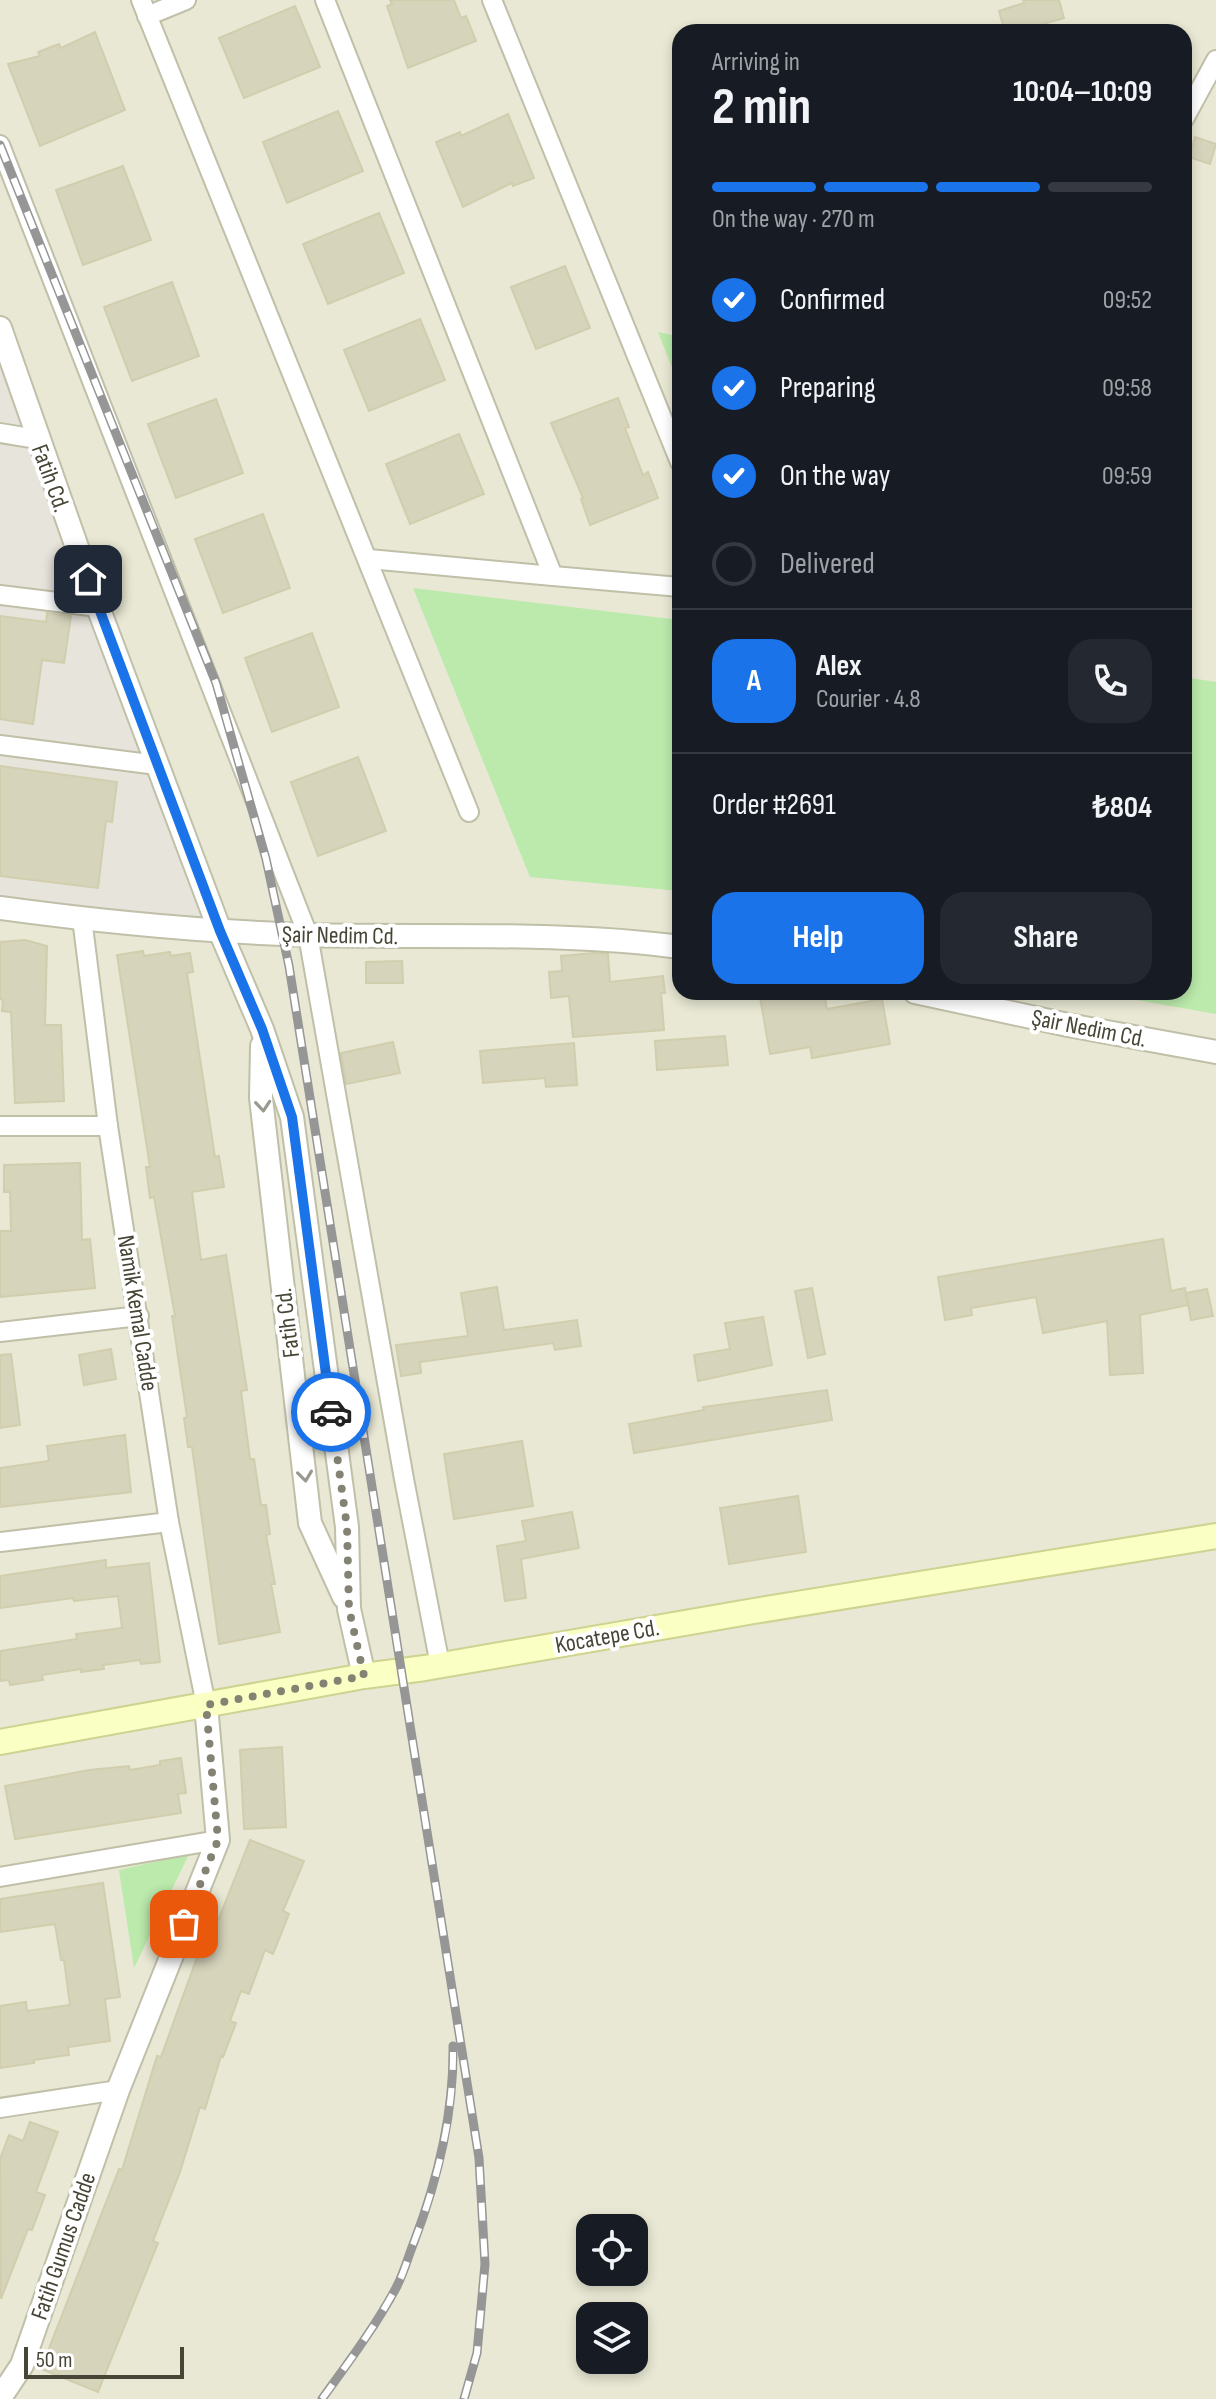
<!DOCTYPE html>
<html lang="en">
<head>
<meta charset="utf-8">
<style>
  :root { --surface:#171b24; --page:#242831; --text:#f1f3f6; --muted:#9ea1a6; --line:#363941; --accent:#1a73e8 }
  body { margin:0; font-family:"Sofia Sans Condensed",sans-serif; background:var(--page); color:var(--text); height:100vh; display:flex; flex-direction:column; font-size:30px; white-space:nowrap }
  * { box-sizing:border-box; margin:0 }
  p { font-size:26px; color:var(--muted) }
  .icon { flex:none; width:44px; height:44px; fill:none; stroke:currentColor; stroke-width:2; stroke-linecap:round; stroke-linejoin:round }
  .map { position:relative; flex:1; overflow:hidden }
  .side { position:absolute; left:672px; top:24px; width:520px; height:976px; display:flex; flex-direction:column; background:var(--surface); border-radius:24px; box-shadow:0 4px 12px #0003 }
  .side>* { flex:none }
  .buttons { position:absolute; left:576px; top:2214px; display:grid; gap:16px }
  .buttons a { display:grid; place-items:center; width:72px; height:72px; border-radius:16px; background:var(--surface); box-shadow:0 4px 12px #0003; font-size:40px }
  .scale { position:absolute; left:24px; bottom:20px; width:160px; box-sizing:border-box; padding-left:8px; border:4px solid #474535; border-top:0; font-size:22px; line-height:28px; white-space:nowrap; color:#474535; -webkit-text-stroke:6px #fff; paint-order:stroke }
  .pin { position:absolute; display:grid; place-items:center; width:68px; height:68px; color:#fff; margin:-34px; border-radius:16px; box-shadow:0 4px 12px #0006 }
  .courier { position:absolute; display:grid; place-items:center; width:80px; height:80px; margin:-40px; border:6px solid #1a73e8; border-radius:50%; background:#fff; color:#222; box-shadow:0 2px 10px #0007 }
  .overview em { font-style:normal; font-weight:700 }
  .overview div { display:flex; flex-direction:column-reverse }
  .overview { display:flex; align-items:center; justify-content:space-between; height:136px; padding:0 40px }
  h1 { font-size:52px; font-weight:700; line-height:60px }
  .bar { display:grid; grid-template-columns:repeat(4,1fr); gap:12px 8px; align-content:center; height:96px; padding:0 40px }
  .bar i { height:10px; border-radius:6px; background:var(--line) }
  .bar .selected { background:var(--accent) }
  .bar p { grid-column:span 4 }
  .line { display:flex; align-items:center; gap:20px; padding:0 40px; border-top:2px solid var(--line) }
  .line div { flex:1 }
  .round { display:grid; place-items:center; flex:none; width:84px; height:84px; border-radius:24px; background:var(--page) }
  ol { padding:0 40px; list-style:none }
  li { display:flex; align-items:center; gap:24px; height:88px }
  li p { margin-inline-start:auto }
  li .icon { padding:8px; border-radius:50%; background:var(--accent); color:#fff; stroke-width:4 }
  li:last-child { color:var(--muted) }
  li i { width:44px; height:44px; border:4px solid var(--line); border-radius:50% }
  .primary-button { display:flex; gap:16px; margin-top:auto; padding:16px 40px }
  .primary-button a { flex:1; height:92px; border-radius:24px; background:var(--accent); color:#fff; font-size:32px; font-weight:700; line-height:92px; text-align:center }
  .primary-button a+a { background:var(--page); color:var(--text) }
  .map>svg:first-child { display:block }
  .residential { fill:#e8e8d4; fill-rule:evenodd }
  .industrial { fill:#e6e4db }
  .green { fill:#bbeaac }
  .building { fill:#d6d4bb; stroke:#d1ceae; stroke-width:2 }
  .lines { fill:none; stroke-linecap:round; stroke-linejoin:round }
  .minor-casing { stroke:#c0bfa8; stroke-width:22 }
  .tertiary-casing { stroke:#c0bfa8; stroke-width:26 }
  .secondary-casing { stroke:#cfd291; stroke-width:28 }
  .minor { stroke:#fff; stroke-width:18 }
  .tertiary { stroke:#fff; stroke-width:22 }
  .secondary { stroke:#faffc4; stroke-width:24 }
  .rail-casing { stroke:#969696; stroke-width:9 }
  .rail { stroke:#fff; stroke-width:6; stroke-dasharray:18; stroke-linecap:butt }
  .oneway { stroke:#9a9990 }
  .done { stroke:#838273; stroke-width:8; stroke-dasharray:0 14.4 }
  .route { stroke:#1a73e8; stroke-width:10 }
  .labels { text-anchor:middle; stroke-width:8; stroke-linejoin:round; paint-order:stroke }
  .street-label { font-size:24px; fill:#474535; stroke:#fff }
</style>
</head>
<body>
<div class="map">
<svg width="1216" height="2399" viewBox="0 0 1216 2399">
  <rect width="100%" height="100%" fill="#f3f4e6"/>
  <path class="residential" d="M 0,0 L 1216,0 L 1216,2399 L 0,2399 ZM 680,32 L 1184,32 L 1184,992 L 680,992 ZM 590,2228 L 634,2228 L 634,2272 L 590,2272 ZM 590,2316 L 634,2316 L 634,2360 L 590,2360 Z"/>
  <polygon class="industrial" points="0,328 220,931 0,909"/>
  <g class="green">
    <polygon points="658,332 680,337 680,388"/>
    <polygon points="413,588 680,620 680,891 530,877"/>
    <polygon points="1184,677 1216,682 1216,1014 1091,992 1184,992"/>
    <polygon points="189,1854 134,1968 119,1870"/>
  </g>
  <g class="building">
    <polygon points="390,0 454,0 461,18 466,16 476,41 408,68 387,6 392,4"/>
    <polygon points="1023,0 1059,0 1064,18 1015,32 1005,32 999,11 1024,3"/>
    <polygon points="295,6 320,67 244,98 219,38"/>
    <polygon points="95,32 125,110 40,146 8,64 40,56 38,52 59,44 61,48"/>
    <polygon points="338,111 363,171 287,203 263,142"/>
    <polygon points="508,114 534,178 513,186 512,183 463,207 436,142 460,132 461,136"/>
    <polygon points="1195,137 1216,144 1210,164 1189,157"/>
    <polygon points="123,166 151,240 83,265 56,190"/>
    <polygon points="379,213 404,273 328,304 303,244"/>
    <polygon points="565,266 590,328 536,349 511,287"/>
    <polygon points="172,282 199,356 132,381 104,307"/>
    <polygon points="420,319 445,380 369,411 344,350"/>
    <polygon points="618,398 629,427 625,428 643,475 648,472 658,498 590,525 581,499 583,498 551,423"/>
    <polygon points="216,399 243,473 176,498 148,424"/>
    <polygon points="459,434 484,494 410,524 386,464"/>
    <polygon points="263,514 290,588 223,613 195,539"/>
    <polygon points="47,613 71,616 64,663 42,660 33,724 0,719 0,616 46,622"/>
    <polygon points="312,633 339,707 272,732 245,658"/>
    <polygon points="358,757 386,831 318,856 291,782"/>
    <polygon points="0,766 117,782 112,822 106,821 98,888 0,876"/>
    <polygon points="25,940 47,946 45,1025 61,1025 64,1101 15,1103 11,1012 2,1011 3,1000 0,999 0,942"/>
    <polygon points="143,951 144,956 170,952 171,956 190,953 193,972 187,973 215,1157 219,1156 224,1187 192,1192 201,1260 226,1255 247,1390 241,1391 250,1459 254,1459 261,1505 266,1505 270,1534 266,1535 275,1584 271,1584 280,1632 219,1644 192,1447 188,1447 184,1418 187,1417 172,1316 175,1316 154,1197 150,1198 146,1167 150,1167 117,955"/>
    <polygon points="594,953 608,954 610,982 663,976 665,993 661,993 664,1030 573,1037 569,996 551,998 549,972 562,971 561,956"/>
    <polygon points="402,961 403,983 366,983 366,962"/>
    <polygon points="759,992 793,992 794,996 824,992 827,1009 882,999 890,1044 812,1058 810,1047 770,1054"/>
    <polygon points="725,1036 728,1065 657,1070 655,1041"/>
    <polygon points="393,1042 400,1073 346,1084 341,1053"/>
    <polygon points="574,1043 577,1085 546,1087 545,1078 483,1083 480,1051"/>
    <polygon points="80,1163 82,1240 90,1239 95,1288 0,1297 0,1231 11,1231 10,1192 4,1192 4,1165"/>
    <polygon points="1163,1239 1171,1291 1185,1288 1188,1305 1140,1315 1143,1373 1110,1375 1107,1321 1043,1333 1036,1297 971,1308 972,1315 945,1320 938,1277"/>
    <polygon points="497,1287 504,1330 577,1320 581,1346 555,1350 553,1343 420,1362 421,1373 401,1376 396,1345 468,1336 461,1293"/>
    <polygon points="812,1288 825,1354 808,1358 795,1291"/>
    <polygon points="1207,1289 1213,1316 1191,1320 1186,1293"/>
    <polygon points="763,1317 772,1365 698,1381 694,1355 730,1349 725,1323"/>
    <polygon points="111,1349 116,1379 84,1385 79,1355"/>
    <polygon points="11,1354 20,1425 0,1428 0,1355"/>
    <polygon points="827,1390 832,1420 634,1453 629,1424 704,1410 703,1407"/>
    <polygon points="125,1435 131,1492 0,1507 0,1468 49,1461 47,1446"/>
    <polygon points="522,1441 533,1506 454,1519 444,1454"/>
    <polygon points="798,1496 806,1552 729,1564 720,1508"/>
    <polygon points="572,1512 579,1548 521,1559 526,1598 505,1601 497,1546 526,1541 522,1521"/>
    <polygon points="106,1560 106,1568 149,1563 160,1662 141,1664 140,1660 103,1665 104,1669 81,1672 81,1669 42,1675 43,1680 10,1685 9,1680 0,1681 0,1651 77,1639 76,1634 122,1628 118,1596 74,1601 73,1598 0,1608 0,1576"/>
    <polygon points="282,1747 286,1827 244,1829 240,1750"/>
    <polygon points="181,1758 186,1793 178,1794 181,1813 15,1839 5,1786 89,1770 129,1766 130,1770 160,1765 160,1761"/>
    <polygon points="250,1840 304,1861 283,1911 289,1914 273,1954 265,1950 249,1994 241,1991 230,2021 236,2023 223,2057 221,2056 205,2109 200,2107 180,2172 153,2241 158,2243 98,2392 41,2369 119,2169 122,2170 157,2056 161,2057 200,1949 206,1951"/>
    <polygon points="103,1883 120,1997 105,1999 110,2041 68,2047 69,2055 34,2060 34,2063 0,2068 0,2006 26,2002 27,2011 70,2005 64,1960 61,1960 55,1924 0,1932 0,1899"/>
    <polygon points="30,2122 58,2132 36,2192 45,2195 32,2230 28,2229 1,2299 0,2159 9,2135 23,2141"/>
  </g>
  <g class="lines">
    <g class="minor-casing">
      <g id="minor">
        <polyline points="141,0 469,812"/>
        <polyline points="325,0 553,576 369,559"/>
        <polyline points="492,0 680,462"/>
        <polyline points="147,16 186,0"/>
        <polyline points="1184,119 1216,60"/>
        <polyline points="0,145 308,935 404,1479 440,1665"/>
        <polyline points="0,433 37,439"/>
        <polyline points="553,576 680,587"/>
        <polyline points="0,595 98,607"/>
        <polyline points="0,745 157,765"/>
        <polyline points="82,918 108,1126 169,1522 206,1705"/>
        <polyline points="0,1126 108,1126"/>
        <polyline points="0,1332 139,1316"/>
        <polyline points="0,1542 169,1522"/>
        <polyline points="0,1877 218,1840"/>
        <polyline points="0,2108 118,2090"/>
      </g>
    </g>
    <g class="tertiary-casing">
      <g id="tertiary">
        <polyline points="0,328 98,607 220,931 262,1029 292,1117 347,1527 349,1609 364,1676"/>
        <path d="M 0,908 C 102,922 206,932 309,935 C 432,938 558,931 680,947"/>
        <polyline points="915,992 1068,1025 1216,1052"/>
        <polyline points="262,1046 261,1098 310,1523 344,1597"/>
        <polyline points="0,2398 22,2365 118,2090 218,1840 206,1705"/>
      </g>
    </g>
    <g class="secondary-casing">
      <polyline id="secondary" points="0,1742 364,1676 425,1668 754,1611 1216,1536"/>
    </g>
    <use href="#minor" class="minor"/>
    <use href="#tertiary" class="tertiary"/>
    <use href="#secondary" class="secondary"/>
    <g class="rail-casing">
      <g id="rail">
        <polyline points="0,145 216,683 266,859 289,966 479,2158 485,2264 477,2353 464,2399"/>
        <path d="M 322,2399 C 348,2363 375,2327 396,2288 C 404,2273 408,2257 414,2242 C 438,2179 454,2114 453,2046"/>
      </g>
    </g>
    <use href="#rail" class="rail"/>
  </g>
  <defs><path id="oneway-chevron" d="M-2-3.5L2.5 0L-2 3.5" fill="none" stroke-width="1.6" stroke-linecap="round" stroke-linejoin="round" transform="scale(2)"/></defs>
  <g class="oneway">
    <use href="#oneway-chevron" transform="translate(263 1106) rotate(85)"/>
    <use href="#oneway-chevron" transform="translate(305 1476) rotate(83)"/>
  </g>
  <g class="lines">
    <polyline class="done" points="184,1924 218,1840 206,1705 364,1676 349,1609 347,1527 331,1412"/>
    <polyline class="route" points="88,579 220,931 262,1029 292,1117 331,1412"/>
  </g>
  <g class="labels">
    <g class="street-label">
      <text transform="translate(51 478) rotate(70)" y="8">Fatih Cd.</text>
      <text transform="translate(340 935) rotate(1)" y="8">Şair Nedim Cd.</text>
      <text transform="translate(1089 1028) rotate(11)" y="8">Şair Nedim Cd.</text>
      <text transform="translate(138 1313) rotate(81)" y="8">Namik Kemal Cadde</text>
      <text transform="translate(287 1323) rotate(-97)" y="8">Fatih Cd.</text>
      <text transform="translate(607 1636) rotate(-10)" y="8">Kocatepe Cd.</text>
      <text transform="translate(63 2246) rotate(-71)" y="8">Fatih Gumus Cadde</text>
    </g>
  </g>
</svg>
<div class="buttons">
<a><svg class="icon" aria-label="locate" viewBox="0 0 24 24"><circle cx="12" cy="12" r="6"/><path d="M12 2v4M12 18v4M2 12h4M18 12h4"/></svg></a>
<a><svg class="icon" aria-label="layers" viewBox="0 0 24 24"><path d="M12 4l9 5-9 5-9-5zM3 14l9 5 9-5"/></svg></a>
</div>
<div class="scale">50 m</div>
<div class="pin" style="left:184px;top:1924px;background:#ea580c"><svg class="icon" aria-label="bag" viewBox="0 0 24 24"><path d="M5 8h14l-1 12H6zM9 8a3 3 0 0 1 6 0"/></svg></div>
<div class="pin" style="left:88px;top:579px;background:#1f2937"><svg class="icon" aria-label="home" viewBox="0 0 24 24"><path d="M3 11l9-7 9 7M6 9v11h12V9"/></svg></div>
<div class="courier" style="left:331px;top:1412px"><svg class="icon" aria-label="car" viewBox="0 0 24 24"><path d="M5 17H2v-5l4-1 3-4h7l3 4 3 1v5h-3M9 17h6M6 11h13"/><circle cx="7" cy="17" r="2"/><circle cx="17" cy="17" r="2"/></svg></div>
<section class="side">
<div class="overview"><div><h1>2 min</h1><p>Arriving in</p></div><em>10:04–10:09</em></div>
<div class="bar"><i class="selected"></i><i class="selected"></i><i class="selected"></i><i></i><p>On the way · 270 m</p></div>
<ol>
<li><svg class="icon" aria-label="check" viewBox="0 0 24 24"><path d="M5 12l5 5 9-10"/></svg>Confirmed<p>09:52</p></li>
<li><svg class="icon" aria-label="check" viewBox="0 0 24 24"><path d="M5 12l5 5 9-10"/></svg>Preparing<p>09:58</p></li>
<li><svg class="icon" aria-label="check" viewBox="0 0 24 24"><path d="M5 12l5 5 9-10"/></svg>On the way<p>09:59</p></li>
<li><i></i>Delivered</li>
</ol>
<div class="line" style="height:144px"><b class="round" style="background:var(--accent);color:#fff">A</b><div><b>Alex</b><p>Courier · 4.8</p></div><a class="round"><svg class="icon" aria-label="phone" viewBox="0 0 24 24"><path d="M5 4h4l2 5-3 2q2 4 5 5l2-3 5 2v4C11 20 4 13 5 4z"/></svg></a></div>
<div class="line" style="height:104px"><div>Order #2691</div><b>₺804</b></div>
<div class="primary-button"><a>Help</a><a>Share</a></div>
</section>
</div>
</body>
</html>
